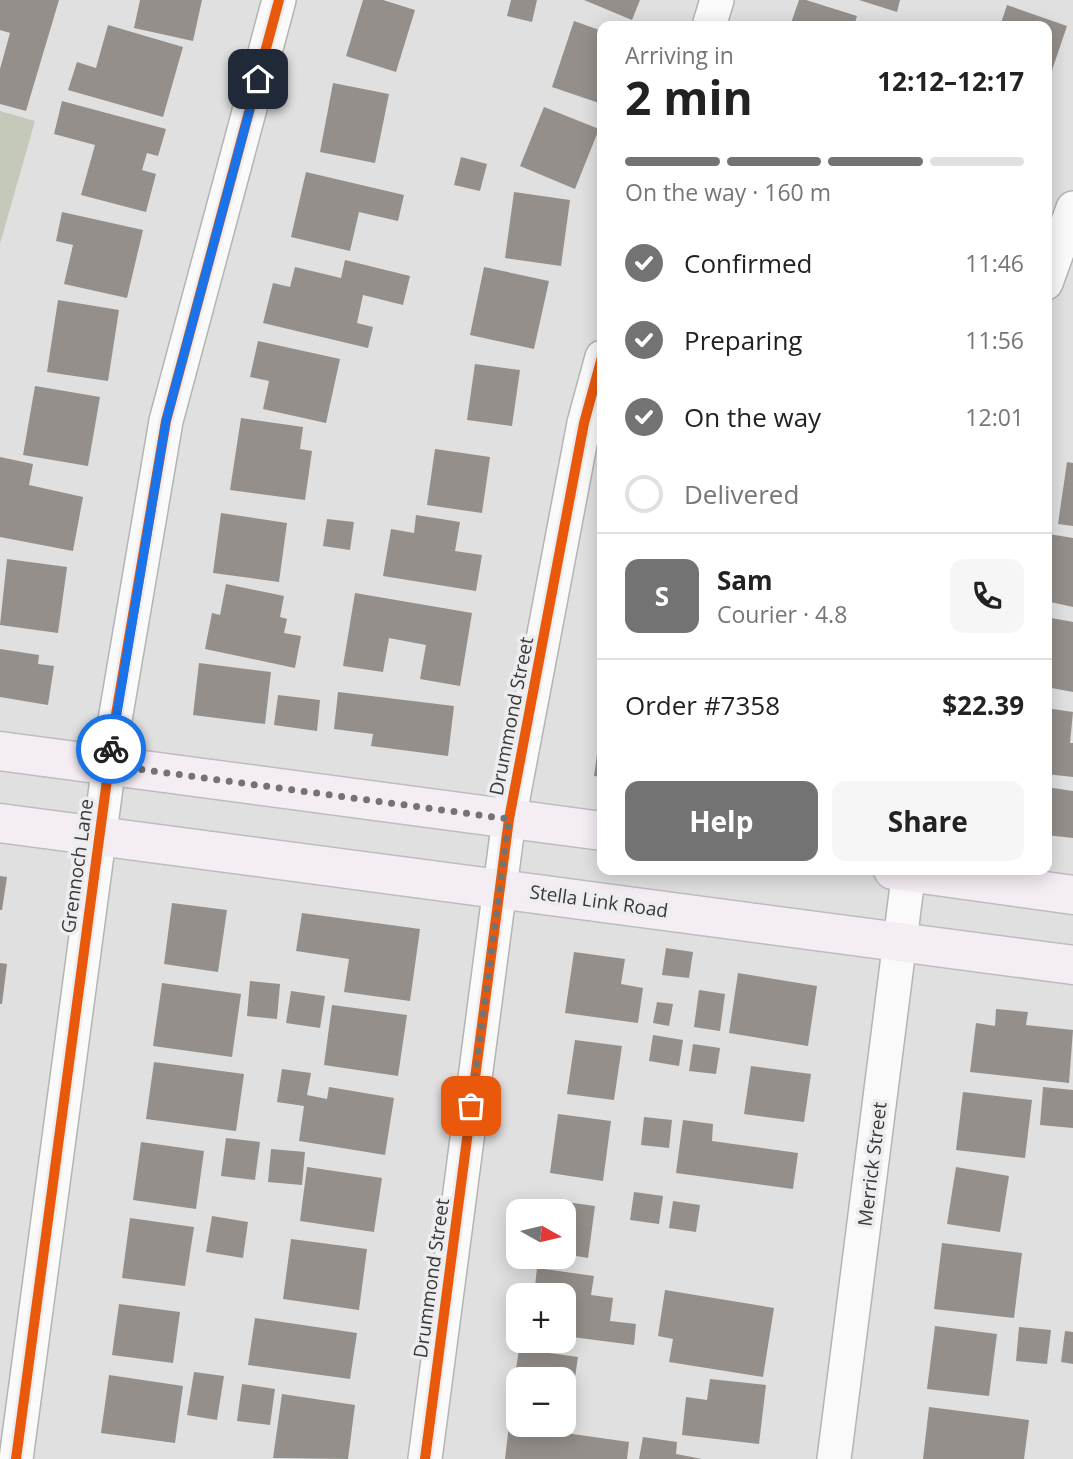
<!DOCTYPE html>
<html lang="en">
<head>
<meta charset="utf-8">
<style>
  :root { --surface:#fff; --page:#f6f6f6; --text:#222; --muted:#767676; --line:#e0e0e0; --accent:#737374 }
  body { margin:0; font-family:"Open Sans",sans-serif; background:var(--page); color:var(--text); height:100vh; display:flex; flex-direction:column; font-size:26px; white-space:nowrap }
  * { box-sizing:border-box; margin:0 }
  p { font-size:23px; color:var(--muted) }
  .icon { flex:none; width:38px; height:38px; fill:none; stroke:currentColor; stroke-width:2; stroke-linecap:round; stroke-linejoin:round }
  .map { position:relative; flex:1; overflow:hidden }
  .panel { position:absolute; left:597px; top:21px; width:455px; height:854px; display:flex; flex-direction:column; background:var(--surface); border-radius:14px; box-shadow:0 4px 18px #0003 }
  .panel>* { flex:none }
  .needle { width:46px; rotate:98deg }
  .fabs { position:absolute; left:506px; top:1199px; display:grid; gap:14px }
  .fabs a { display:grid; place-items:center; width:70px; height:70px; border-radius:14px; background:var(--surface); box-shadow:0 4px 18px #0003; font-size:35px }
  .pin { position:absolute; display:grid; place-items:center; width:60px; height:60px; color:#fff; margin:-30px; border-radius:14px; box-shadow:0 4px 10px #0006 }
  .courier { position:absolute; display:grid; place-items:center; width:70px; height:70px; margin:-35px; border:5px solid #1a73e8; border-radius:50%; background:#fff; color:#222; box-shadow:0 2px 9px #0007 }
  .headline em { font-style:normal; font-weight:700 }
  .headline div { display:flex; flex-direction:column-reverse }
  .headline { display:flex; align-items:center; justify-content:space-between; height:119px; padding:0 28px }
  h1 { font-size:46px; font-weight:700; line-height:52px }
  .bar { display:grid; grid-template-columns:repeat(4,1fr); gap:10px 7px; align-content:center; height:84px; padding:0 28px }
  .bar i { height:9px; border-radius:5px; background:var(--line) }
  .bar .active { background:var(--accent) }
  .bar p { grid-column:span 4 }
  .line { display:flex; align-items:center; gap:18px; padding:0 28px; border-top:2px solid var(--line) }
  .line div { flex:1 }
  .round { display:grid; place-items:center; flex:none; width:74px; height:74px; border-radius:14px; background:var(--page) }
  ol { padding:0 28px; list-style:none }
  li { display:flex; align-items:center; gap:21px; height:77px }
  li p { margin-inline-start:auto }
  li .icon { padding:7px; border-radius:50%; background:var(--accent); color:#fff; stroke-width:4 }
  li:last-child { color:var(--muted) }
  li i { width:38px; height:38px; border:4px solid var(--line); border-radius:50% }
  .button { display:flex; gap:14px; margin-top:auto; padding:14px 28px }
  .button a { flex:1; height:80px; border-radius:14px; background:var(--accent); color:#fff; font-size:28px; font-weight:700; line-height:80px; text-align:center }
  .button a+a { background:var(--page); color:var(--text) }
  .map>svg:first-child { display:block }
  .green { fill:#c4c9ba }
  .building { fill:#948f8a }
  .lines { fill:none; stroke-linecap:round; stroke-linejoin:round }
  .minor-casing { stroke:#b4b4b5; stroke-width:36 }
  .major-casing { stroke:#bdbdbe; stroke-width:41 }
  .minor { stroke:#fafafa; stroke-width:33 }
  .major { stroke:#f4edf4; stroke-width:38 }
  .cycleway-casing { stroke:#ededf0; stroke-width:15 }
  .cycleway { stroke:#e8590c; stroke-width:10 }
  .done { stroke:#737374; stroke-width:7; stroke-dasharray:0 12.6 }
  .route { stroke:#1a73e8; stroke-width:9 }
  .labels { text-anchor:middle; stroke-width:7; stroke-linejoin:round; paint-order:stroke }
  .street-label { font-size:19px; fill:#39393a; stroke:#ededf0 }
</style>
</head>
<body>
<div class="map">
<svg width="1073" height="1459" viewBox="0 0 1073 1459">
  <rect width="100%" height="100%" fill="#e0e0e1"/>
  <polygon class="green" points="0,111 35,121 0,244"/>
  <g class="building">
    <polygon points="0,0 59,0 26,111 0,104 0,69 10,33 0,30"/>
    <polygon points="140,0 202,0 193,41 134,28"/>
    <polygon points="363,0 383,0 415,10 396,72 346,56"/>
    <polygon points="511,0 537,0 532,22 507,16"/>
    <polygon points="584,0 640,0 632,20"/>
    <polygon points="799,0 806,0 857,16 854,26 790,26"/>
    <polygon points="859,0 900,0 897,12"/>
    <polygon points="1007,5 1067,26 1047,85 1046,26 1000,26"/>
    <polygon points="574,21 602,31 602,104 552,87"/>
    <polygon points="108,25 183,47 163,117 68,90 77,62 96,68"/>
    <polygon points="333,83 389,94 375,163 320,152"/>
    <polygon points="62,101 166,129 158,156 147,153 142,170 156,174 146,212 81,195 95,145 54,134"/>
    <polygon points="544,107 599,129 575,189 520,166"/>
    <polygon points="461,157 487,164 480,191 454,185"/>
    <polygon points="306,172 404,195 398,221 359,212 350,251 291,237"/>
    <polygon points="514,192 570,200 561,266 505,258"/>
    <polygon points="62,212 143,230 127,298 64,284 73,245 56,241"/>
    <polygon points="345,260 410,276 403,305 363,295 357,323 373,327 368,348 263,323 273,283 290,287 295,267 341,278"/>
    <polygon points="484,267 549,281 534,349 470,335"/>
    <polygon points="58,300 119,310 108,381 47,372"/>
    <polygon points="258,341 340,359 326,423 263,409 269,381 250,377"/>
    <polygon points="475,364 520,370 512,426 467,420"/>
    <polygon points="35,386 100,397 88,466 23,455"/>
    <polygon points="241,418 303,427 300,449 312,451 305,500 230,490"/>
    <polygon points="435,449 490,457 482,513 427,505"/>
    <polygon points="0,457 33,464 29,485 83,497 73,551 0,537"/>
    <polygon points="1067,462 1073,463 1073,526 1058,524"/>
    <polygon points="221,513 287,523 279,582 213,573"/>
    <polygon points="416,515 460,522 455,551 482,555 476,591 383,576 391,529 414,533"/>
    <polygon points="327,519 354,522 350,550 323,546"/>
    <polygon points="1049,534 1073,538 1073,607 1046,601 1046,548"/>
    <polygon points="7,559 67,567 58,633 0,625"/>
    <polygon points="226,584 284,596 280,617 287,619 284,633 301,636 295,668 205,649 212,613 220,615"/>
    <polygon points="355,593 472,613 460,686 420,679 426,645 389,638 383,672 343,666"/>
    <polygon points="1046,617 1073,622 1073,692 1046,687"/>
    <polygon points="0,649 39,655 38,664 54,666 48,705 0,697"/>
    <polygon points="199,663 271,672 265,724 193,715"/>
    <polygon points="338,692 454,706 448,756 371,746 373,734 334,729"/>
    <polygon points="278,695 320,700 317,731 274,725"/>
    <polygon points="1046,708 1073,712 1070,743 1073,743 1073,777 1046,774"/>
    <polygon points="600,733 602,733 602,777 594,776"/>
    <polygon points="1046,787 1073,791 1073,838 1046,835"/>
    <polygon points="0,876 7,877 2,910 0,910"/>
    <polygon points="172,903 227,910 218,972 164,964"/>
    <polygon points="302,913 420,929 410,1001 344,992 349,959 296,951"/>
    <polygon points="666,948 693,952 689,978 662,975"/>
    <polygon points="574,952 625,959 621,984 643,988 638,1023 565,1013"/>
    <polygon points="0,963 7,964 2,1004 0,1004"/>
    <polygon points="738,973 817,986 808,1046 729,1033"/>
    <polygon points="250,981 280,984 277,1019 247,1016"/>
    <polygon points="162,983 241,994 232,1057 153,1046"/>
    <polygon points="699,990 725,994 720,1031 694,1027"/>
    <polygon points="291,991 325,996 320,1028 286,1023"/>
    <polygon points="657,1002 673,1004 669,1026 653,1023"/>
    <polygon points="332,1005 407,1015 398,1076 324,1065"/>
    <polygon points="996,1009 1028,1012 1026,1025 1073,1030 1069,1083 970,1072 976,1023 995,1026"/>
    <polygon points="653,1035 683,1040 679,1066 649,1061"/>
    <polygon points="575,1040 622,1046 614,1100 567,1094"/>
    <polygon points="693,1044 720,1048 716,1074 689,1071"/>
    <polygon points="154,1062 244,1074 236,1131 146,1119"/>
    <polygon points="751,1066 811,1074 804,1122 744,1114"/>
    <polygon points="282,1069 311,1073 307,1095 327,1099 329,1087 394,1098 385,1155 299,1141 304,1106 277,1102"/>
    <polygon points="1043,1087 1073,1090 1073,1128 1040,1125"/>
    <polygon points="963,1092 1032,1100 1025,1158 956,1150"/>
    <polygon points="558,1114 611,1121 603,1181 550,1173"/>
    <polygon points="644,1117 672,1120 669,1148 641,1145"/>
    <polygon points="683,1120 713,1124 712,1141 798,1153 793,1189 676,1173"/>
    <polygon points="226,1138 260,1142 255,1180 221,1176"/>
    <polygon points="141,1142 204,1151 196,1209 133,1200"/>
    <polygon points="271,1149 305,1152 302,1185 268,1182"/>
    <polygon points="307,1167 382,1178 374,1232 300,1221"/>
    <polygon points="956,1167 1009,1176 1000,1232 947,1224"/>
    <polygon points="634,1192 663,1196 659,1224 630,1220"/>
    <polygon points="551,1200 595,1206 588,1258 564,1254 564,1211 550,1211"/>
    <polygon points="673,1201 700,1205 696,1232 669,1228"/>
    <polygon points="212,1216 248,1222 243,1258 206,1252"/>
    <polygon points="130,1218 194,1227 185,1286 122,1278"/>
    <polygon points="291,1239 367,1249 359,1310 283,1299"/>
    <polygon points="942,1243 1022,1253 1014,1318 934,1309"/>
    <polygon points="537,1268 594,1276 591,1295 613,1298 610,1321 636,1324 634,1345 564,1336 564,1295 534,1295"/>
    <polygon points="665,1290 774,1308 763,1377 669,1362 673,1339 658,1336"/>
    <polygon points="119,1304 180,1312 173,1363 112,1355"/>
    <polygon points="255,1318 357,1333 350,1379 248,1365"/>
    <polygon points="935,1326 997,1334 989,1396 927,1389"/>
    <polygon points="1019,1327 1051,1330 1047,1364 1016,1361"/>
    <polygon points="1065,1331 1073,1332 1073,1364 1061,1362"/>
    <polygon points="519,1349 578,1357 569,1418 564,1417 564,1379 518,1379 518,1411 510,1410"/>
    <polygon points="194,1372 224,1376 217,1420 187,1415"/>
    <polygon points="109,1375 183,1386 175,1443 101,1433"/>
    <polygon points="710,1379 766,1385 759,1444 682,1435 686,1397 707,1400"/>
    <polygon points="242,1384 275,1389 270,1425 237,1421"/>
    <polygon points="282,1394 355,1405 348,1459 273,1458"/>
    <polygon points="929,1407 1029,1420 1024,1459 923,1459"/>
    <polygon points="509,1425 629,1442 627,1459 505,1459"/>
    <polygon points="643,1437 677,1442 676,1454 702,1459 639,1459"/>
  </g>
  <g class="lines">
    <g class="minor-casing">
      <g id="minor">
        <polyline points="709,26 717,0"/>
        <polyline points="1046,283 1073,208"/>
        <polyline points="16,1459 115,720 166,421 279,0"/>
        <polyline points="425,1459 509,819 584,423 602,357"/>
        <polyline points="834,1459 909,870"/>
      </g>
    </g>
    <g class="major-casing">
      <g id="major">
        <polyline points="0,751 602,831"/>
        <polyline points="0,823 1073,965"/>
        <polyline points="893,870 1073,895"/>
      </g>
    </g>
    <use href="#minor" class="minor"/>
    <use href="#major" class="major"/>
    <g class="cycleway-casing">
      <g id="cycleway">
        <polyline points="16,1459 115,720 166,421 279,0"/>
        <polyline points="425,1459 509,819 584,423 602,357"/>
      </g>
    </g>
    <use href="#cycleway" class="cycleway"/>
  </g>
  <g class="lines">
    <polyline class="done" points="111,749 108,765 509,819 471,1106"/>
    <polyline class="route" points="111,749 166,421 258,79"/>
  </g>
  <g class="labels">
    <g class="street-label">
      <text transform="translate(511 716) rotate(-79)" y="7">Drummond Street</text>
      <text transform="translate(77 866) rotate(-82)" y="7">Grennoch Lane</text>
      <text transform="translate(599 901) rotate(8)" y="7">Stella Link Road</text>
      <text transform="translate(872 1164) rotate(-83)" y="7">Merrick Street</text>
      <text transform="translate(431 1278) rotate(-82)" y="7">Drummond Street</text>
    </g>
  </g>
</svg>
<div class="fabs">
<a><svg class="needle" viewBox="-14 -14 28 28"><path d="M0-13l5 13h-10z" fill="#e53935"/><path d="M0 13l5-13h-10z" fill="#767676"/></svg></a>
<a>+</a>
<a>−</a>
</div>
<div class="pin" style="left:471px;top:1106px;background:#ea580c"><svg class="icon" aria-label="bag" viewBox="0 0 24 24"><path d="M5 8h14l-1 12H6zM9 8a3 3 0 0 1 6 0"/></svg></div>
<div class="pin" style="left:258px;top:79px;background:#1f2937"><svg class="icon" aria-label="home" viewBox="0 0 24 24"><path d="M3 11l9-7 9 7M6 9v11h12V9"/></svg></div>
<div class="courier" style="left:111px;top:749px"><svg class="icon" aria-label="bike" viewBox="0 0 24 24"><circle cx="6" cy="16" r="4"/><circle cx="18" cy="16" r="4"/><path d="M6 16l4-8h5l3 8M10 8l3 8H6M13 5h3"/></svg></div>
<section class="panel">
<div class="headline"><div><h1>2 min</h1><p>Arriving in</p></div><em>12:12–12:17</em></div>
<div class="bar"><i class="active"></i><i class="active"></i><i class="active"></i><i></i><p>On the way · 160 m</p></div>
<ol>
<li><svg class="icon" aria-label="check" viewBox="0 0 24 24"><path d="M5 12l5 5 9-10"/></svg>Confirmed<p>11:46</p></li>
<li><svg class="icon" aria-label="check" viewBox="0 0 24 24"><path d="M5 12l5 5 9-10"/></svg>Preparing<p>11:56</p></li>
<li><svg class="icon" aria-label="check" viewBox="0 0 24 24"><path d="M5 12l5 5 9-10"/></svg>On the way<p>12:01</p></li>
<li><i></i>Delivered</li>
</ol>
<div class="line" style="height:126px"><b class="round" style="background:var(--accent);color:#fff">S</b><div><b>Sam</b><p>Courier · 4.8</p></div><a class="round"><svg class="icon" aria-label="phone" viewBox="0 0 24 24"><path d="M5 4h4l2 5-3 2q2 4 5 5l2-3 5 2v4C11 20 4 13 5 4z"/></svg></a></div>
<div class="line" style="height:91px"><div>Order #7358</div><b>$22.39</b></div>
<div class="button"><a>Help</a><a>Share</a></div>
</section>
</div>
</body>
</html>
